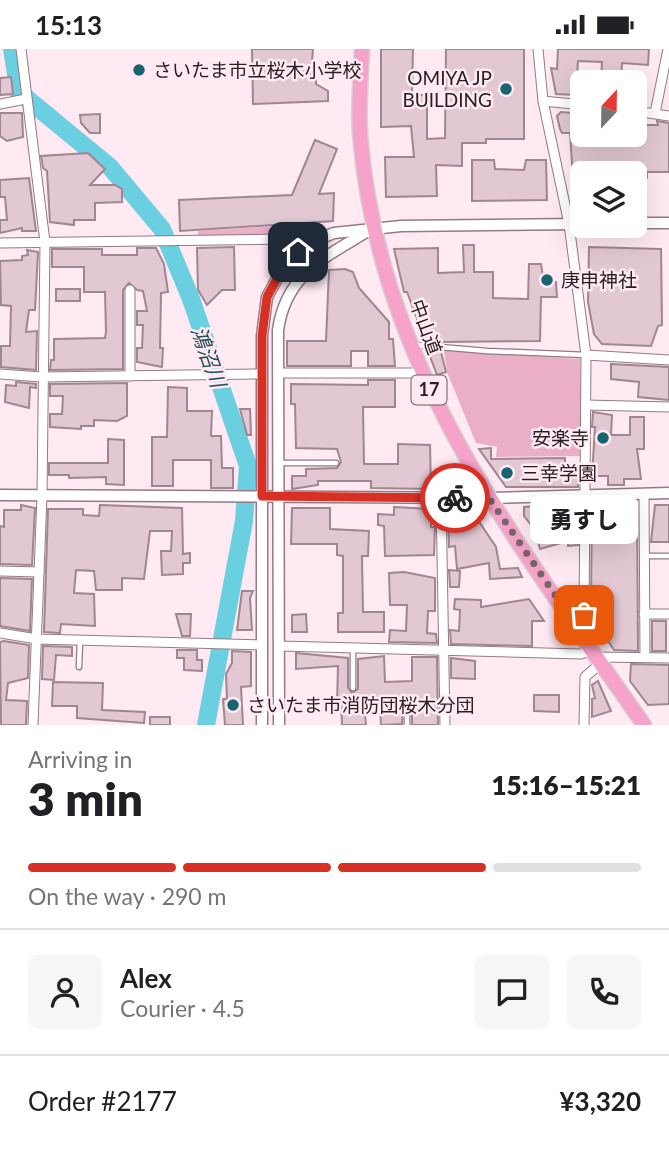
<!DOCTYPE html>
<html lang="en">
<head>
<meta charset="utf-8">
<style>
  :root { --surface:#fff; --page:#f6f6f6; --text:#202124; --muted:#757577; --line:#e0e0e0; --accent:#d93025 }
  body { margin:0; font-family:Lato,"Noto Sans JP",sans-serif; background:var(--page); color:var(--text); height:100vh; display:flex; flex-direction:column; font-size:26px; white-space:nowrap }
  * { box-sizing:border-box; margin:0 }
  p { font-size:23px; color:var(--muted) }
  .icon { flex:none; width:38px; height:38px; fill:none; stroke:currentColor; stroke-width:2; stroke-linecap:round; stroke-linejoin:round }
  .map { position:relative; height:676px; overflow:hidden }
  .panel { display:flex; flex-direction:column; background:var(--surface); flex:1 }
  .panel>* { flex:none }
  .needle { width:46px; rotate:22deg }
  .tools { position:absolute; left:570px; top:21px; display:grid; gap:14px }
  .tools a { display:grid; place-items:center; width:77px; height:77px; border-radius:10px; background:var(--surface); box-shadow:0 7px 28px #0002; font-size:35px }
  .pin { position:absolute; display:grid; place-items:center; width:60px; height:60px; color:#fff; margin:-30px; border-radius:14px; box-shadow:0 4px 10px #0006 }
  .courier { position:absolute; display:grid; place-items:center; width:70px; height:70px; margin:-35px; border:5px solid #d93025; border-radius:50%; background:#fff; color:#222; box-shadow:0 2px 9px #0007 }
  .bubble { position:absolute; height:49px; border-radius:10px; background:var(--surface); box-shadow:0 7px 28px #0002; font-size:23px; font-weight:800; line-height:49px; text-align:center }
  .head em { font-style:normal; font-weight:800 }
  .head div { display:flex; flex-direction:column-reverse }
  .head { display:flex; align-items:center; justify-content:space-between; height:119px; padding:0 28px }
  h1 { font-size:46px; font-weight:800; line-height:52px }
  .bar { display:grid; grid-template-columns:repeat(4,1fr); gap:10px 7px; align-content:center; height:84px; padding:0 28px }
  .bar i { height:9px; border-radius:5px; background:var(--line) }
  .bar .on { background:var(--accent) }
  .bar p { grid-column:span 4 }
  .line { display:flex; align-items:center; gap:18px; padding:0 28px; border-top:2px solid var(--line) }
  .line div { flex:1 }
  .round { display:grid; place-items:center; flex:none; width:74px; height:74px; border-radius:10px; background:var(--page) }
  .status { display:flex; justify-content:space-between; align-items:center; height:49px; padding:0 35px; background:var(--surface); direction:ltr }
  .status svg { height:19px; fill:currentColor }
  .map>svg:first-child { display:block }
  .green { fill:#eaaec7 }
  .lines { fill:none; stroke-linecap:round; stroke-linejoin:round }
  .river { stroke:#6acfe0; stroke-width:18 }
  .building { fill:#e2c8d2; stroke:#9f8690; stroke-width:2 }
  .service-casing { stroke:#937b85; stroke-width:7 }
  .minor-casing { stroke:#937b85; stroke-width:11 }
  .tertiary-casing { stroke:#937b85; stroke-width:13 }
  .trunk-casing { stroke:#d4d2d3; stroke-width:17 }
  .service { stroke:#fff; stroke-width:4.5 }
  .minor { stroke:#fff; stroke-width:9 }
  .tertiary { stroke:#fff; stroke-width:10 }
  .trunk { stroke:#f7a2c8; stroke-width:14 }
  .done { stroke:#75666c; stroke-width:7; stroke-dasharray:0 12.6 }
  .route { stroke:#d93025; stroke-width:9 }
  .poi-dot { fill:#18646f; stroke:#ffe9f2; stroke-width:2.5 }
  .labels { text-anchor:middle; stroke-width:5; stroke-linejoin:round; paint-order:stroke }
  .shield { fill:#ffe9f2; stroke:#6a5c62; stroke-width:2 }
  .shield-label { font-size:18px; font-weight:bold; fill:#2a2024 }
  .poi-label { font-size:19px; fill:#2a2024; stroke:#ffe9f2; text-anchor:start }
  .street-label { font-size:19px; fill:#2a2024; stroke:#ffe9f2 }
  .water-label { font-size:21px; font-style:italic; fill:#235057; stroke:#ffe9f2 }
</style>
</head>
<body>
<div class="status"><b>15:13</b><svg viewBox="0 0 49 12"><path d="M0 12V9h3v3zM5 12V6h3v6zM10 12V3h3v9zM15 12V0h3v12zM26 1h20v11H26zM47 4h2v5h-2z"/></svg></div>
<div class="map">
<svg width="669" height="676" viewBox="0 0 669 676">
  <rect width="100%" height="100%" fill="#ffe9f2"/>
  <g class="green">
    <polygon points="293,176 294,186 198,188 198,182"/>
    <polygon points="444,301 580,310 582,407 496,408 497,398 476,394 447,323"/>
  </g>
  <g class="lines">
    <polyline class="river" points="12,0 19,43 110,118 162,180 191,250 248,417 244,472 206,676"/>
  </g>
  <g class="building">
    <polygon points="252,0 313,0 311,25 316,26 316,35 328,42 328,52 253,55"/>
    <polygon points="381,0 413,0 412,46 427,46 427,90 445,89 446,0 524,0 524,90 486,90 486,94 462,94 462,117 436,116 437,147 386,148 385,108 414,108 411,77 381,78"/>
    <polygon points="558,0 649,0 648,16 622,14 621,33 601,33 602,13 578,12 577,27 583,28 583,39 577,38 576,46 556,45 551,19 557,20"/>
    <polygon points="11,28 13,45 0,46 0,29"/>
    <polygon points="561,63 583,65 583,86 635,86 635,76 658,76 657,72 669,74 669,123 647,123 647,129 635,129 635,124 583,124 583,160 575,160 570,84 562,84 560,80 557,67"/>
    <polygon points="0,64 22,64 23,88 7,92 0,87"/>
    <polygon points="100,65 100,84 90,84 81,74 80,66"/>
    <polygon points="315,91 337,100 319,145 334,144 333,172 180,182 179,151 292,146"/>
    <polygon points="88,104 105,120 90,136 115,136 122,140 122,153 95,154 95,171 74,171 74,176 50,173 47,122 43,119 41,107"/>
    <polygon points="472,111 494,111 495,120 524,121 526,111 546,111 547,151 472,152"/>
    <polygon points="29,129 36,182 22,182 22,179 0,184 0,171 7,171 5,148 0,148 0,131"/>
    <polygon points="463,196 474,196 474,223 493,223 493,249 528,250 529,215 541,215 544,233 556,233 557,248 541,248 540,292 438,293 434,293 437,289 424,288 407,243 404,243 394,200 438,199 438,224 464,223"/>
    <polygon points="234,198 235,241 222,241 207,256 198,241 197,199"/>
    <polygon points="589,198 661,200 662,276 658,277 651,297 602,295 594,285 588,253"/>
    <polygon points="137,199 156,199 164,215 168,243 161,244 160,299 163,299 162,318 137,313 137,299 142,299 143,276 137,276 137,262 147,262 143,242 137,241 129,234 123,241 123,320 50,321 51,311 54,311 54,290 105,289 106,283 105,243 84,243 84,218 52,218 52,200 102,200 102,206 137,206"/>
    <polygon points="27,201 38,203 35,261 29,261 26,283 37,282 36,321 1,318 1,297 10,297 11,257 1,256 0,212 22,211 22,207 28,206"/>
    <polygon points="345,220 353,223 359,239 389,273 389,290 393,290 395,317 368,317 368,302 351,302 351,317 287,317 287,292 326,292 329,221"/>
    <rect x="56" y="240" width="24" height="12"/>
    <polygon points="428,302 441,303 446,323 437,326"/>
    <polygon points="611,315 669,318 669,351 638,348 639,333 611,330"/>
    <polygon points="368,331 395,331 395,358 363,358 364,415 398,415 398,395 430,396 431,440 371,439 371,432 318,432 318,436 292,440 292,427 306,427 306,420 337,419 341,413 337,400 296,399 295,355 291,355 291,335 368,336"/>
    <polygon points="16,333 36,335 36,339 30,338 29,359 5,353 6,336 16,337"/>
    <polygon points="127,334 127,367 117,372 94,371 94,377 81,377 81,380 50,378 50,365 62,365 63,347 50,347 50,335"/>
    <polygon points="168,338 187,339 187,362 212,362 211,387 221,387 222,419 233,419 233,439 211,439 211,411 173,411 173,437 152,437 152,388 167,388"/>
    <polygon points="240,360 250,360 251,386 247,386"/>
    <polygon points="593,363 612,366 611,386 630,386 630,368 644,368 644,400 637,400 641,430 624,430 624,436 608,436 608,427 592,427 595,378 592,378"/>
    <polygon points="108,390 124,391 124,436 106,435 106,428 69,429 69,426 49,426 49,414 108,414"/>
    <polygon points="491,399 491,410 565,409 565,423 578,423 578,438 506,438 479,400"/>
    <polygon points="445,417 452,417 459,429 460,441 445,441"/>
    <polygon points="563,455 578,455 578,496 568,497 568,492 540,500 535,481 524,467 524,458"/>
    <polygon points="21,456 35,459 32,516 0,515 0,477 4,478 4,461 21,461"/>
    <polygon points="100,456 182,459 183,505 190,504 190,514 183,514 183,525 162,526 161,502 171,502 172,482 150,482 144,530 122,529 122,541 96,541 94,522 76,521 74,544 94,545 95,577 61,575 60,584 44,583 48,460 83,460 83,466 99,467"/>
    <polygon points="592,456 637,456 638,602 614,601 601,581 596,585 588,573 608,560 591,560"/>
    <polygon points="655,456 669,456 669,493 651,493"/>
    <polygon points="464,457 478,457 483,469 478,471 496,498 500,520 518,519 522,528 490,530 489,514 457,520 455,497 449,498 448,460 465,460"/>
    <polygon points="394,458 431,460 431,478 435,478 434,506 385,507 384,477 378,476 378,465 394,466"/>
    <polygon points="292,459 330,459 330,480 369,482 368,507 362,507 363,563 384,563 384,583 338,583 338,564 343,564 343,507 337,506 337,495 291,495"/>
    <polygon points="449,521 460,522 459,538 450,538"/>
    <polygon points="404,523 435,529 435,562 428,562 427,584 436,585 437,594 389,593 390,581 406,582 407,556 390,556 389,524"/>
    <polygon points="0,529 32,530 30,582 0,577"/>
    <polygon points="242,542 253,542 250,549 252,581 237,581"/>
    <polygon points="455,550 481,551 481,558 529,550 544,572 532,572 532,597 451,595 450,581 459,582 460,561 454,560"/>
    <polygon points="176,565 191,565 190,587 182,587"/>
    <polygon points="306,565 307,583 292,583 292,566"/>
    <rect x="652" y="572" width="14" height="30"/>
    <polygon points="4,592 29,596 28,629 8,634 6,651 27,652 26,676 1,676 0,593"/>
    <polygon points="43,597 72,598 72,607 56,606 54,631 42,630"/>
    <polygon points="177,601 197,601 197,611 202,611 202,622 184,621 184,609 177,609"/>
    <polygon points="232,602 251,603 251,637 241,638 243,676 225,676 223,650 227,650 226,625 232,614"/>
    <polygon points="296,604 348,609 348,639 352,644 358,640 358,610 384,607 385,633 412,632 412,608 437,608 438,676 412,676 412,659 408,655 403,658 402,675 381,676 380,655 364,655 366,676 342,676 341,654 337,654 338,617 296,620"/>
    <polygon points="451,609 475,612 475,630 451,629"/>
    <polygon points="631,615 669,616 669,655 648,656 630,632"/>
    <polygon points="598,632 611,662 592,668 592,650 595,649 592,636"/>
    <polygon points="53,633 103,634 102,661 145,663 144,674 77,669 77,657 52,657"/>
    <polygon points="534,646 559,646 559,663 534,662"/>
    <rect x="150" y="668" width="20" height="8"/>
  </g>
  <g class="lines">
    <g class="service-casing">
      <g id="service">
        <polyline points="416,296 487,302 586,306"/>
        <polyline points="281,414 336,414"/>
        <polyline points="645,507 669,507"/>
        <polyline points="353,598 353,639"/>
        <polyline points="79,618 80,592"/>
        <polyline points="407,660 407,676"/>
      </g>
    </g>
    <g class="minor-casing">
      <g id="minor">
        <polyline points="21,0 45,193 42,447 33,676"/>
        <polyline points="538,0 543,52 569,175 586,306 584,567 577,578"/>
        <polyline points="543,52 583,56"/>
        <polyline points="0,55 26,50"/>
        <polyline points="635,62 669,67"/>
        <polyline points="655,64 668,0"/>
        <polyline points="0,194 287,190 298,203"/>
        <polyline points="586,306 669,311"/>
        <polyline points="278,324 422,324"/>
        <polyline points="0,325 42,328 262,325"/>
        <polyline points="130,327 130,241"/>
        <polyline points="586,356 669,358"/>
        <polyline points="644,445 645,607"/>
        <polyline points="441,449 445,676"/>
        <polyline points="0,522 39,523"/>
        <polyline points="644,565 669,565"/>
        <polyline points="0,584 37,590 262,596"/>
        <polyline points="279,597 581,605 592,601"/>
        <polyline points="597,608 669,609"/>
        <polyline points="584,676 585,628 601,614"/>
      </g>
    </g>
    <g class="tertiary-casing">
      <g id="tertiary">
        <polyline points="635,174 669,174"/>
        <polyline points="0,446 489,449 669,444"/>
        <polyline points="262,676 262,287 267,248 286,213 309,194 334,184 401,177 583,175"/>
        <path d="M 279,676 L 278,281 C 286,225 324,209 368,182"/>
      </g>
    </g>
    <g class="trunk-casing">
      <path id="trunk" d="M 362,0 C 361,28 358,57 360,85 C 379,320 515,490 644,676"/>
    </g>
    <use href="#service" class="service"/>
    <use href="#minor" class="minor"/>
    <use href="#tertiary" class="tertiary"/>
    <use href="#trunk" class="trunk"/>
  </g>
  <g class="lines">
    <polyline class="done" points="455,449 489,449 577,578 584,566"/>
    <polyline class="route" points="298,203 286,213 267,248 262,287 262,447 455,449"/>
  </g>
  <g class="poi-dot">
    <circle cx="139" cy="21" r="7"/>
    <circle cx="506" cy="40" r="7"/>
    <circle cx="547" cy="231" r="7"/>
    <circle cx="603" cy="389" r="7"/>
    <circle cx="507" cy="424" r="7"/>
    <circle cx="233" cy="656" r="7"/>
  </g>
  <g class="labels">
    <rect class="shield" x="411.5" y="326.5" width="35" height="29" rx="5"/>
    <g class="shield-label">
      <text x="429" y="347">17</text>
    </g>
    <g class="poi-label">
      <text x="153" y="28">さいたま市立桜木小学校</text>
      <text x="492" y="36" text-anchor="end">OMIYA JP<tspan x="492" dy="22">BUILDING</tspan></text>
      <text x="561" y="238">庚申神社</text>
      <text x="589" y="396" text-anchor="end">安楽寺</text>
      <text x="521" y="431">三幸学園</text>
      <text x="247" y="663">さいたま市消防団桜木分団</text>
    </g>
    <g class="street-label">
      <text transform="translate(426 278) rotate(70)" y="7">中山道</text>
    </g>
    <g class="water-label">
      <text transform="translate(208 308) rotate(70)" y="7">鴻沼川</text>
    </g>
  </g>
</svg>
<div class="tools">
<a><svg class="needle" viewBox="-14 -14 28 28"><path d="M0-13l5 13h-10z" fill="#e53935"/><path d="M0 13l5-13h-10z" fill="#757577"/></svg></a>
<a><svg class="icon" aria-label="layers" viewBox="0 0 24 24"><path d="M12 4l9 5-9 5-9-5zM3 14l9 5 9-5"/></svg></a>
</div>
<div class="pin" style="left:584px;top:566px;background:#ea580c"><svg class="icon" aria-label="bag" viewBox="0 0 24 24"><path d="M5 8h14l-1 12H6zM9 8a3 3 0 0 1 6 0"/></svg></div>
<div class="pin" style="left:298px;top:203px;background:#1f2937"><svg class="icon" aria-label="home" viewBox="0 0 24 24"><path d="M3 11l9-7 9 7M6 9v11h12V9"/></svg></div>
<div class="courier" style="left:455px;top:449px"><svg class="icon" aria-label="bike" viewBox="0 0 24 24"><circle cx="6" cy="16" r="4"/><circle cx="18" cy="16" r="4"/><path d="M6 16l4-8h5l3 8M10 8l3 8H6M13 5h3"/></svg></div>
<div class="bubble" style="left:530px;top:446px;width:108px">勇すし</div>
</div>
<section class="panel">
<div class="head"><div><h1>3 min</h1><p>Arriving in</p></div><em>15:16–15:21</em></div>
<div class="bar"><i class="on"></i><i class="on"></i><i class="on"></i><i></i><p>On the way · 290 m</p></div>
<div class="line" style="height:126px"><a class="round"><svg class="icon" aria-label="person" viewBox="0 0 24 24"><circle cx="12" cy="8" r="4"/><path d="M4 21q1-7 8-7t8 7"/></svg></a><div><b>Alex</b><p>Courier · 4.5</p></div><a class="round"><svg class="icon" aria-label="chat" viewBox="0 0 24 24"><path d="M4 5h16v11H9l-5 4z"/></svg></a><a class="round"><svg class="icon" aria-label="phone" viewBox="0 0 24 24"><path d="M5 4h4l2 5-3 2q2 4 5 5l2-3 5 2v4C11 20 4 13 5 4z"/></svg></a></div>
<div class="line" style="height:91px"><div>Order #2177</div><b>¥3,320</b></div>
</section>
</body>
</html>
